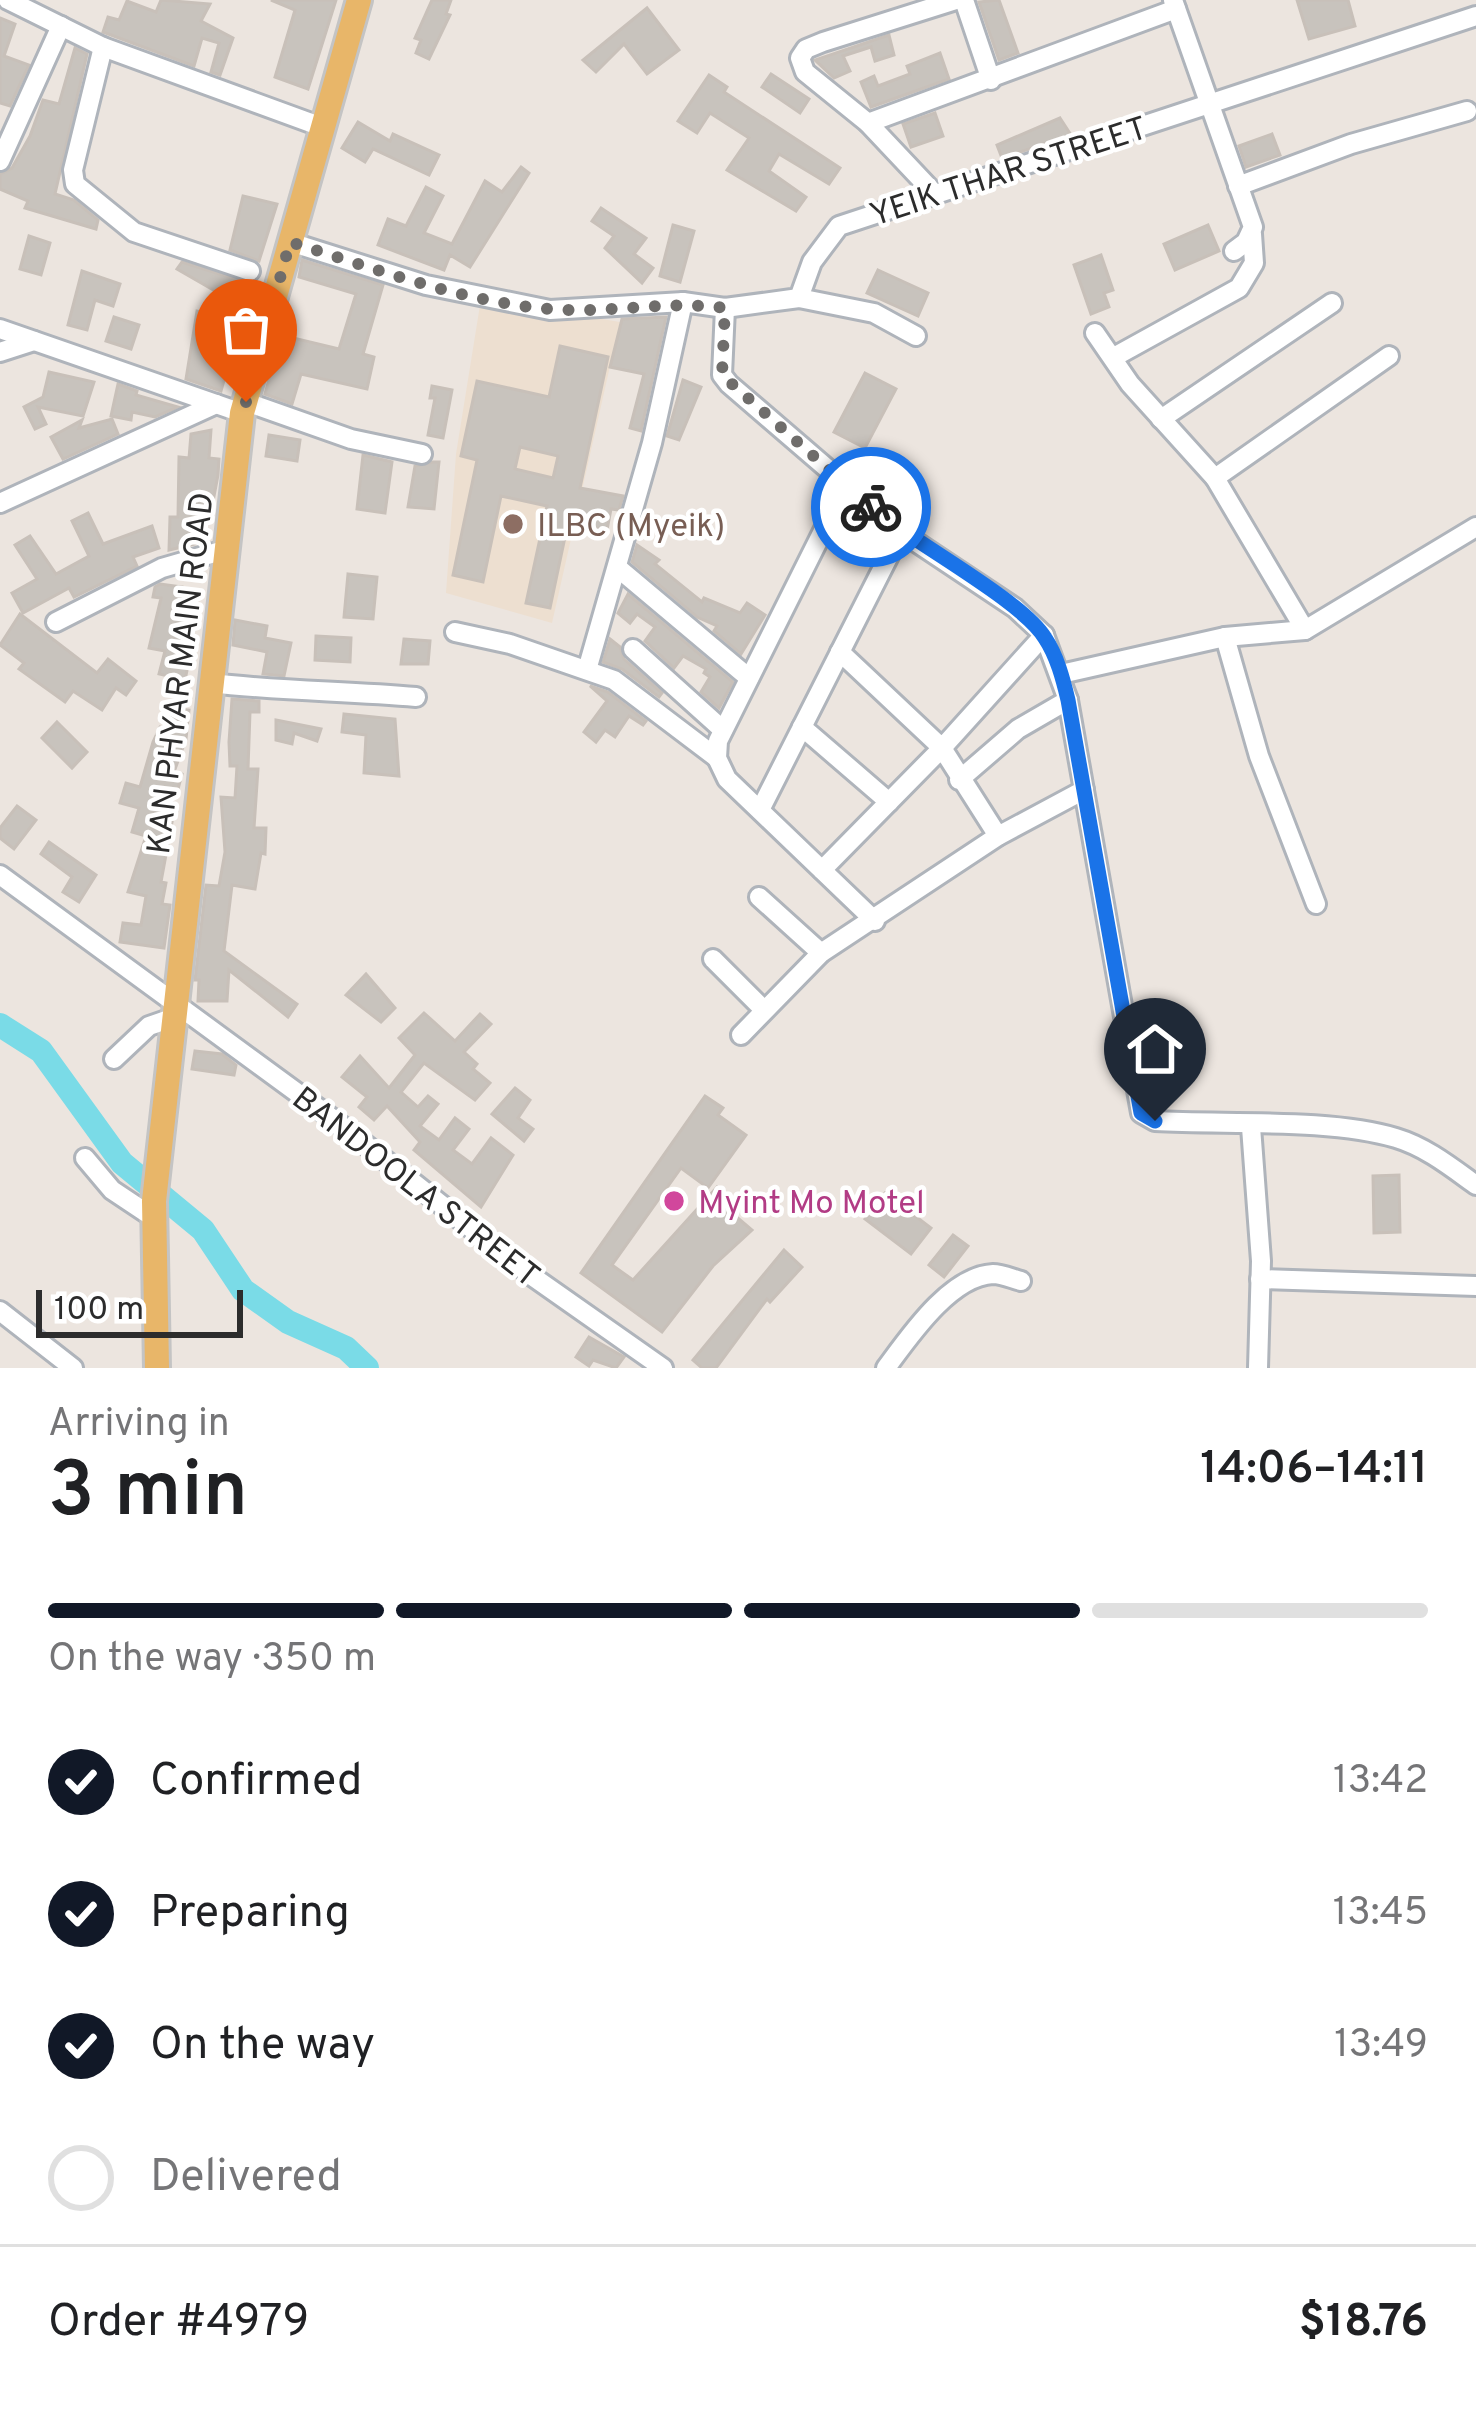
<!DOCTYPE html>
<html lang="en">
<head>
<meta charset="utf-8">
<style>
  :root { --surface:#fff; --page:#f2f2f2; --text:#202124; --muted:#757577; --line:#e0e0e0; --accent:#111827 }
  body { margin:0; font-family:Overpass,sans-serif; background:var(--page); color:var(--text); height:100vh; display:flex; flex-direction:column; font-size:45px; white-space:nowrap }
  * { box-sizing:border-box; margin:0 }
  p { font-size:39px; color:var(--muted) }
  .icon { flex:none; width:66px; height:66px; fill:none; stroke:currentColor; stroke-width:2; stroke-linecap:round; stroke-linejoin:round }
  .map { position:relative; height:1368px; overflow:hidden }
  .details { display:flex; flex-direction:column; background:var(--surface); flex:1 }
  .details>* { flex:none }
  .scale { position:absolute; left:36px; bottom:30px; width:207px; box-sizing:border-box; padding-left:12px; border:6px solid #2c2c2c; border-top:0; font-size:33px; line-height:42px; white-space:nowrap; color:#2c2c2c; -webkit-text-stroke:9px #fff; paint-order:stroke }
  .pin { position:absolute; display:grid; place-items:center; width:102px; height:102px; color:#fff; margin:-123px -51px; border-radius:50% 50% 50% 0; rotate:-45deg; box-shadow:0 0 12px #0007 }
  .pin .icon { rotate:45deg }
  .courier { position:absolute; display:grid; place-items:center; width:120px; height:120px; margin:-60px; border:9px solid #1a73e8; border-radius:50%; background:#fff; color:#222; box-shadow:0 3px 15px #0007 }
  .headline em { font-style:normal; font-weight:600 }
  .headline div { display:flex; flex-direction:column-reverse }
  .headline { display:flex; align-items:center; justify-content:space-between; height:204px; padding:0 48px }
  h1 { font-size:78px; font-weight:600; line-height:90px }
  .bar { display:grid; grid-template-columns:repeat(4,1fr); gap:18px 12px; align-content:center; height:144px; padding:0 48px }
  .bar i { height:15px; border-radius:9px; background:var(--line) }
  .bar .selected { background:var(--accent) }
  .bar p { grid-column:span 4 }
  .line { display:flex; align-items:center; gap:30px; padding:0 48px; border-top:3px solid var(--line) }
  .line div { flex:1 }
  ol { padding:0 48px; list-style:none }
  li { display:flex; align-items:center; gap:36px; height:132px }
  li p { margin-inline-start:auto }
  li .icon { padding:12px; border-radius:50%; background:var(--accent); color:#fff; stroke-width:4 }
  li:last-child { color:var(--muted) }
  li i { width:66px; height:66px; border:6px solid var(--line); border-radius:50% }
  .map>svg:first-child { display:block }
  .education { fill:#eddfd0 }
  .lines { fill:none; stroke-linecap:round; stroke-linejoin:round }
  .river { stroke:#7adbe7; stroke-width:24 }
  .building { fill:#c8c3bd; stroke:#c8c0b9; stroke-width:3; fill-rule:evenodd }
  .minor-casing { stroke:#afb4bb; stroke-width:24 }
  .major-casing { stroke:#c4c4c4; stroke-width:30 }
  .minor { stroke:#fff; stroke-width:18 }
  .major { stroke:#e8b669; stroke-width:24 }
  .done { stroke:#6f6d6b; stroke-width:12; stroke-dasharray:0 21.6 }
  .route { stroke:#1a73e8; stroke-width:15 }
  .education-dot { fill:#8d6e63; stroke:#fff; stroke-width:4.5 }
  .hotel-dot { fill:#d1479c; stroke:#fff; stroke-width:4.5 }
  .labels { text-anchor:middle; stroke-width:9; stroke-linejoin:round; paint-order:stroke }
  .street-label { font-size:33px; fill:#2c2c2c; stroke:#fff }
  .education-label { font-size:33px; fill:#785e54; stroke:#fff; text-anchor:start }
  .hotel-label { font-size:33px; fill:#b23c85; stroke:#fff; text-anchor:start }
</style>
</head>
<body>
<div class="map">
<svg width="1476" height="1368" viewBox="0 0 1476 1368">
  <rect width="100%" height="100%" fill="#ece5df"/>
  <polygon class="education" points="481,299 620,322 552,623 446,593 456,454"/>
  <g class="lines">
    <polyline class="river" points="0,1025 41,1051 122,1163 203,1230 243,1290 288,1322 346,1348 367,1368"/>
  </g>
  <g class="building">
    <polygon points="161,0 210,4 201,21 233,38 220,75 211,72 219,43 202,38 194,66 103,32 108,17 119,20 127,1 156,12"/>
    <polygon points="271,0 336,0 308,89 275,77 295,10"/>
    <polygon points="432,0 451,0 446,14 450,15 429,59 416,53 421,40 415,38"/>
    <polygon points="999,0 1018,53 999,60 979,2"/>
    <polygon points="1297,0 1348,0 1355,26 1309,39"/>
    <polygon points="647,8 679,50 647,74 624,44 596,72 583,60"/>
    <polygon points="0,18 15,24 4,56 29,65 10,106 0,103"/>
    <polygon points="889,35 894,55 875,61 871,47 843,56 850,71 834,78 815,60"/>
    <polygon points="75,48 87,54 55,194 74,200 98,220 96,229 25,208 28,201 0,189 0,174 12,168 30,136 43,100 59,104"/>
    <polygon points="940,53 949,79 871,107 861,82 874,76 878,86 910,74 907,66"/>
    <polygon points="771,74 809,99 800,113 762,87"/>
    <polygon points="709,75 727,87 724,92 840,168 829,184 779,154 769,171 806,197 796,211 727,170 749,138 710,113 697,133 678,121"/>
    <polygon points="935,113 943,136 911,147 903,124"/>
    <polygon points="1060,118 1071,135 1002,158 997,145"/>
    <polygon points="358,122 390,141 393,134 439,155 429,175 373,149 365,162 342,148"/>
    <polygon points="1272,134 1280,155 1246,167 1239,146"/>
    <polygon points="521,167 529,173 470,267 450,255 444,270 378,245 388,219 406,226 426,187 443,196 424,233 452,244 485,181 502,192"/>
    <polygon points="243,196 277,204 259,261 230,250"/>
    <polygon points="601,208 646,238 634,254 653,268 642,283 605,248 614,236 592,221"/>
    <polygon points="673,225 694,231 680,282 660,276"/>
    <polygon points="1208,225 1219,251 1175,270 1164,244"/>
    <polygon points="29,236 50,243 41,275 20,269"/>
    <polygon points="1101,255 1113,290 1104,293 1109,307 1091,314 1074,265"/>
    <polygon points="302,260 383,285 363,354 374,357 367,389 301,374 292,404 265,394 281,335 339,349 356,294 299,277"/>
    <polygon points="182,262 251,284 221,391 186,379 197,311 217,316 222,295 177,269"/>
    <polygon points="878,270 928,293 918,316 867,293"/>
    <polygon points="82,271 120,284 113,306 95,300 87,330 68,325"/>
    <polygon points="114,317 139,325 131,349 106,341"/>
    <polygon points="666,317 641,431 630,428 644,374 610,367 622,319"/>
    <path d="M 560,346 L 608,357 L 580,488 L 623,496 L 619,510 L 611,509 L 607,530 L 568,523 L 550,608 L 526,603 L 547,506 L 501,496 L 483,582 L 453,575 L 477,460 L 461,456 L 477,381 L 549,397 ZM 520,447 L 558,456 L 553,478 L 515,469 Z"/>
    <polygon points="49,372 94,382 83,416 38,407 46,424 35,429 24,407 43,397"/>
    <polygon points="865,373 896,389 865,448 834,432"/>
    <polygon points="683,380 701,387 679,440 667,436"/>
    <polygon points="118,384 137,391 136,395 178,407 155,417 132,412 131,420 111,416"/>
    <polygon points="432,386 452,390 443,438 428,435 435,398 430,398"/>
    <polygon points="112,419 118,434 63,459 51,437 82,420 79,428"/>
    <polygon points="211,430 209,458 219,459 218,475 211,512 205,511 203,542 169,550 170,517 178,517 179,457 189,458 191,434"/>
    <polygon points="269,435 300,440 297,461 266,456"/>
    <polygon points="363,455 392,462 385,513 357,509"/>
    <polygon points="433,462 439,462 434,509 408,507 415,466"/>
    <polygon points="88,513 103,544 152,526 159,548 133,557 137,566 74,597 69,588 23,613 12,593 37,579 15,545 30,536 56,574 89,556 72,521"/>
    <polygon points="637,545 659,560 655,564 702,602 704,598 740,613 747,603 765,615 741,654 714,631 717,626 697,617 632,562"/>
    <polygon points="348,574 377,577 373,619 344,617"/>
    <polygon points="160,584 182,587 179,609 199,612 183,659 189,661 185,680 159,674 165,651 149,648 161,598 153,597 155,587"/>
    <polygon points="628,594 733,682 719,708 701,692 710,677 704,673 706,669 683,656 674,668 645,641 655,627 637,614 630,623 618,613"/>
    <polygon points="20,614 97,673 108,659 136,681 126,695 116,688 102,710 73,691 65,702 19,669 24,663 0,645"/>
    <polygon points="235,620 267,626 265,638 291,643 284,676 263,674 267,652 233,645"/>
    <polygon points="316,636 351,638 350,662 315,660"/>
    <polygon points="404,639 430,641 428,664 401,664"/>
    <polygon points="610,639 620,647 624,659 662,693 659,697 622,669 603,662"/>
    <polygon points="590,686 608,692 646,721 643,725 629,716 615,737 605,730 596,742 584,732 607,701"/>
    <polygon points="232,699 259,701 259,712 250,712 248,769 258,769 254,828 266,828 265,854 261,853 255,889 232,885 224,951 297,1004 288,1017 229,970 227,1001 198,1001 199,980 195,980 206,885 219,886 225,852 221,797 235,798 237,766 230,766 229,742"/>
    <polygon points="168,708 189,710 186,739 174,772 182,774 177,793 166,790 158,818 172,822 161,882 166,883 162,904 170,905 164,948 120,942 123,923 141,925 146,896 128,892 146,836 132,832 139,808 120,803 126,783 140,787 153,742 160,727 166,729"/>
    <polygon points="344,714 395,719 399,776 364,773 366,735 342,732"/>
    <polygon points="276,720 321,729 317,741 294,733 292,744 276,740"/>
    <polygon points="57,722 87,752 72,768 42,738"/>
    <polygon points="17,806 36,820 14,849 0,838 0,828"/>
    <polygon points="49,842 96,875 79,902 63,892 72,877 41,854"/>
    <polygon points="366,974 395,1008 381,1022 346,995"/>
    <polygon points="424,1013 455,1041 480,1014 491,1024 464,1052 477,1064 473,1069 490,1083 475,1100 424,1063 401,1092 418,1107 428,1096 438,1104 420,1126 439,1140 455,1118 469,1129 453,1150 472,1164 491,1138 513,1155 481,1207 414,1150 420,1142 387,1106 374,1120 359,1107 367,1097 342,1077 360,1056 389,1088 415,1055 399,1038"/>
    <polygon points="195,1051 222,1054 236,1065 234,1075 192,1069"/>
    <polygon points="515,1088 530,1100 518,1118 533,1129 524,1141 492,1114"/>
    <polygon points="705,1096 723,1108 718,1115 746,1135 708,1188 681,1168 612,1265 633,1280 717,1187 733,1201 726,1208 752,1230 713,1266 662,1332 581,1273"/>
    <polygon points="1399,1175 1400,1232 1374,1233 1373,1176"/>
    <polygon points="885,1193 931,1228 911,1254 865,1219"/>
    <polygon points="953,1235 968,1246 944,1277 929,1265"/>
    <polygon points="784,1250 802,1267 770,1302 767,1299 716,1368 702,1368 693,1360"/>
    <polygon points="589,1337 624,1357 616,1368 593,1360 589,1366 576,1357"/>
  </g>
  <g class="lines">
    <g class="minor-casing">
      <g id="minor">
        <polyline points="8,0 103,47 322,127"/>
        <polyline points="964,0 991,80"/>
        <polyline points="1173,0 1253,227 1246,242 1234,251"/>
        <polyline points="103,47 73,170 75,184 134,232 250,271"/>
        <polyline points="868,123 1176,9"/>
        <polyline points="0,161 61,26"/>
        <polyline points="1238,186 1351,144 1467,111"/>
        <polyline points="933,192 868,123 805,72 800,58 806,49 823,42 956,0"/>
        <polyline points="290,242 426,285 550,310 683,302 725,308 799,298 812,262 839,226 1476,16"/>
        <polyline points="799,298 874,313 916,336"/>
        <path d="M 725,308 L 722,375 L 729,384 L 901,532 L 1015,608 L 1044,635 L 1068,700 L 1141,1113 L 1155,1121 C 1226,1125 1330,1118 1396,1138 C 1426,1147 1451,1167 1476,1185"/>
        <polyline points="0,329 242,413"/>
        <polyline points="1095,333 1130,384 1215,478 1305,630"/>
        <polyline points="0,352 34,341"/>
        <polyline points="1114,357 1239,288 1254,263 1252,234"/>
        <polyline points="246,402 351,439 422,454"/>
        <polyline points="1161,419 1332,303"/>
        <polyline points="1215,478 1389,356"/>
        <polyline points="846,485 718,741 717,758 727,779 875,921"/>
        <polyline points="0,503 216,404"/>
        <polyline points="618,568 749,678"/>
        <polyline points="56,622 162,568 228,549"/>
        <polyline points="455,632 510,644 614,680 717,758"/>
        <polyline points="1225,637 1259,756 1316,904"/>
        <polyline points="633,649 723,730"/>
        <polyline points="840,652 942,748 1044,635"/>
        <polyline points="587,670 652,443 683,302"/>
        <polyline points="1061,674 1225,637 1305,630 1476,527"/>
        <path d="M 210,683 C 279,691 347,691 416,697"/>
        <polyline points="802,727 889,802"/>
        <polyline points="959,780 1018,729 1068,700"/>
        <polyline points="760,810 901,532"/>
        <polyline points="822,870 942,748 998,836"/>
        <polyline points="0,875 333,1119 529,1274 663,1368"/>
        <polyline points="759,897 821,953"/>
        <polyline points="713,959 764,1010"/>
        <polyline points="741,1035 821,953 998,836 1084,790"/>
        <polyline points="114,1059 149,1026 172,1018"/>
        <polyline points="1251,1127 1261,1261 1258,1368"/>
        <polyline points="85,1158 112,1190 154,1218"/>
        <polyline points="1260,1279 1476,1286"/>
        <polyline points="0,1311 73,1368"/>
        <path d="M 886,1368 C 909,1337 950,1276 993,1274 C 1002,1274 1013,1279 1021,1281"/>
      </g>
    </g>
    <g class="major-casing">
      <polyline id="major" points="157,1368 154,1201 242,413 359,0"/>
    </g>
    <use href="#minor" class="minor"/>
    <use href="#major" class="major"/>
  </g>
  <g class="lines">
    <path class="done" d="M 246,402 L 290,242 C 374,268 462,302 550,309 C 608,314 666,300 725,308 L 722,375 L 871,507"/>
    <path class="route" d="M 871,507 C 912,542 1022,600 1045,638 C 1057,656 1063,679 1068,700 L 1141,1113 L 1155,1121"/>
  </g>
  <circle class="education-dot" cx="513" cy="524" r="12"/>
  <circle class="hotel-dot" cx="674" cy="1201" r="12"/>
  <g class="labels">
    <g class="street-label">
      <text transform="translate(1008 170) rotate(-18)" y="12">YEIK THAR STREET</text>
      <text transform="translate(179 673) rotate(-83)" y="12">KAN PHYAR MAIN ROAD</text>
      <text transform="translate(417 1186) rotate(38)" y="12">BANDOOLA STREET</text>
    </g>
    <g class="education-label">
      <text x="537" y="536">ILBC (Myeik)</text>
    </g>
    <g class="hotel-label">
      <text x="698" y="1213">Myint Mo Motel</text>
    </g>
  </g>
</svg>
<div class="scale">100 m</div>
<div class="pin" style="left:246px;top:402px;background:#ea580c"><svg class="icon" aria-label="bag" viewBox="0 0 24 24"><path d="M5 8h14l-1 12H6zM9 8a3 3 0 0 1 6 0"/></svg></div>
<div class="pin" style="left:1155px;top:1121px;background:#1f2937"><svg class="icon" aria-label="home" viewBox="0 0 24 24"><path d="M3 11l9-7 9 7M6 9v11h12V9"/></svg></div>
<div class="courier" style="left:871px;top:507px"><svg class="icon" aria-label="bike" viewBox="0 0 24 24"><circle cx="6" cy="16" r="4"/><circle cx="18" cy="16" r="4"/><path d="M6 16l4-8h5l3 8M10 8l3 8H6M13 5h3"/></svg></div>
</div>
<section class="details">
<div class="headline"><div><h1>3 min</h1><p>Arriving in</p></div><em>14:06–14:11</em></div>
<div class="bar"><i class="selected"></i><i class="selected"></i><i class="selected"></i><i></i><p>On the way · 350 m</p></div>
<ol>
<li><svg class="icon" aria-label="check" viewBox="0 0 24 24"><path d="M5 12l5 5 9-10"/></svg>Confirmed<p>13:42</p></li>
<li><svg class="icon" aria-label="check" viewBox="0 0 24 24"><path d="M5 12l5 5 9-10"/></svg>Preparing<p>13:45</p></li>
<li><svg class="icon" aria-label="check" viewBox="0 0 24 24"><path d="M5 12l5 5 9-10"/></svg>On the way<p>13:49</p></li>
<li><i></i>Delivered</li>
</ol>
<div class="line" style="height:156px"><div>Order #4979</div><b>$18.76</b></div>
</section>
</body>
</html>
